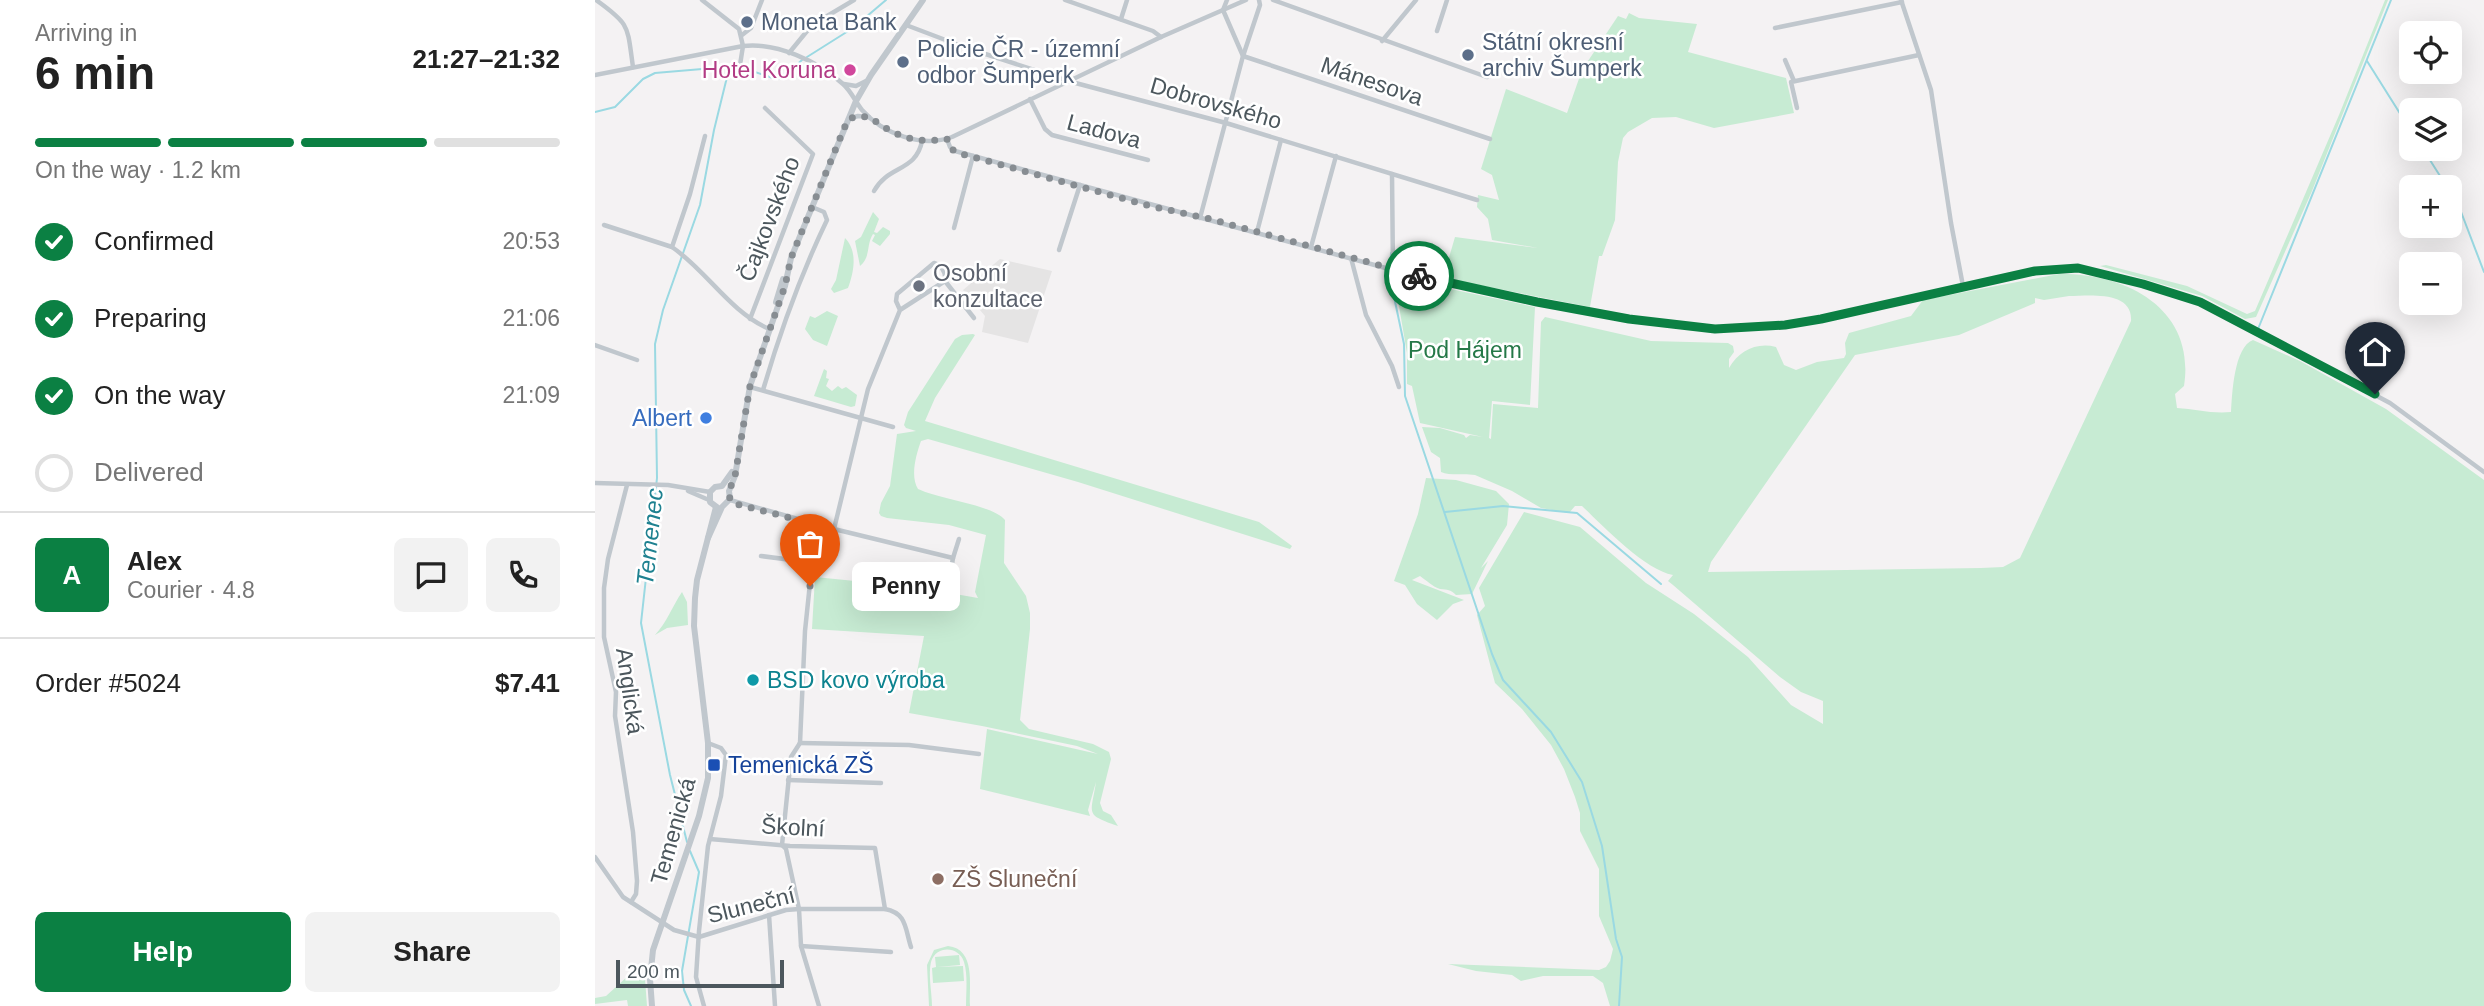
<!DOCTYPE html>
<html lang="en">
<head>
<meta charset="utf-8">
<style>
  :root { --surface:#fff; --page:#f2f2f2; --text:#222; --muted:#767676; --line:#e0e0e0; --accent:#0b8043 }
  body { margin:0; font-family:Arial,sans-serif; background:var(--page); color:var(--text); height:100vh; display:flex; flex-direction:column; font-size:26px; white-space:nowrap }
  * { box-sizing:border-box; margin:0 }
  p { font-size:23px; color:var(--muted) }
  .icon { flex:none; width:38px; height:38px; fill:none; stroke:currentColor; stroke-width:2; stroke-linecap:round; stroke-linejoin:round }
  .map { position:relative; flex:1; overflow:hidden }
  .side { display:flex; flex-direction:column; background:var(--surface); width:595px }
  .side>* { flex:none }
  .fabs { position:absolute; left:1804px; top:21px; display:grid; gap:14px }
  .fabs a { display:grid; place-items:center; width:63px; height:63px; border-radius:10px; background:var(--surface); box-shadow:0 7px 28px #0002; font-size:35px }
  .scale { position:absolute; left:21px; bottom:18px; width:168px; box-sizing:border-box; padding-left:7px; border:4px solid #4c575d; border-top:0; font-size:19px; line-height:24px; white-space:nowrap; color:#4c575d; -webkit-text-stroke:5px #fff; paint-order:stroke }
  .pin { position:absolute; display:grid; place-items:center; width:60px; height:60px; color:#fff; margin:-72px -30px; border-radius:50% 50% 50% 0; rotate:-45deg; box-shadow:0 0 7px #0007 }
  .pin .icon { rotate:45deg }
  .courier { position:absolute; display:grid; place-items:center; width:70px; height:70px; margin:-35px; border:5px solid #0b8043; border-radius:50%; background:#fff; color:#222; box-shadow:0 2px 9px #0007 }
  .bubble { position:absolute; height:49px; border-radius:10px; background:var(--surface); box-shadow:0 7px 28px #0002; font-size:23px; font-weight:800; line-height:49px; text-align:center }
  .summary em { font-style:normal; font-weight:800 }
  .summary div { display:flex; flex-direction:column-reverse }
  .summary { display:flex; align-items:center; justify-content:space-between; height:119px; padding:0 35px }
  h1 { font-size:46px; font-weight:800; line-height:52px }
  .bar { display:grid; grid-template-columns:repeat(4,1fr); gap:10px 7px; align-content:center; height:84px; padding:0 35px }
  .bar i { height:9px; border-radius:5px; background:var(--line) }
  .bar .active { background:var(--accent) }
  .bar p { grid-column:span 4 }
  .line { display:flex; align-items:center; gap:18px; padding:0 35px; border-top:2px solid var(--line) }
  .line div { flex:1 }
  .round { display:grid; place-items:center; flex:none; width:74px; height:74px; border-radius:10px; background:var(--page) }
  ol { padding:0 35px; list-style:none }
  li { display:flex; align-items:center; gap:21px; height:77px }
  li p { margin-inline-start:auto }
  li .icon { padding:7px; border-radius:50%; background:var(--accent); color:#fff; stroke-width:4 }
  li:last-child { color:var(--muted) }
  li i { width:38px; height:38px; border:4px solid var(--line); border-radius:50% }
  .primary-button { display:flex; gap:14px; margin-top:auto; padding:14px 35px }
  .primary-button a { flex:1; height:80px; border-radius:10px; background:var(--accent); color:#fff; font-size:28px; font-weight:800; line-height:80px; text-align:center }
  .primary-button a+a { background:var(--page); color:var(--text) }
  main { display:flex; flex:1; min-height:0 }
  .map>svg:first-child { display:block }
  .education { fill:#e5e4e4 }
  .green { fill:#c7ebd3; fill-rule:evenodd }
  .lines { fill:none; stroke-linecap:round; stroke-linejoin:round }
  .stream { stroke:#9ad9e2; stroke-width:2 }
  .minor { stroke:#c0c7cd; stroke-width:4.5 }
  .tertiary { stroke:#c0c7cd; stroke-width:6 }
  .done { stroke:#878d92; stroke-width:7; stroke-dasharray:0 12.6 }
  .route { stroke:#0b8043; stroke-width:9 }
  .service-dot { fill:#5c6f8a; stroke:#fff; stroke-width:2.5 }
  .hotel-dot { fill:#d1479c; stroke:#fff; stroke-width:2.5 }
  .worship-dot { fill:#6b7280; stroke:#fff; stroke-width:2.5 }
  .shop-dot { fill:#3f7fe0; stroke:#fff; stroke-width:2.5 }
  .culture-dot { fill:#0f9aa8; stroke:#fff; stroke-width:2.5 }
  .transit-dot { fill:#1a4fb4; stroke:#fff; stroke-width:2.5 }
  .education-dot { fill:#8d6e63; stroke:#fff; stroke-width:2.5 }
  .labels { text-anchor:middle; stroke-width:5; stroke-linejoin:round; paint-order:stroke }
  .service-label { font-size:23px; fill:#4e5e75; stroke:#fff; text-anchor:start }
  .hotel-label { font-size:23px; fill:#b23c85; stroke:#fff; text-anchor:end }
  .street-label { font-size:23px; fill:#4c575d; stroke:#fff }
  .worship-label { font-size:23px; fill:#5b616d; stroke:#fff; text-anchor:start }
  .park-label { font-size:23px; fill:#247847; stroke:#fff }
  .shop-label { font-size:23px; fill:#366cbe; stroke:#fff; text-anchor:end }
  .culture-label { font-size:23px; fill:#0d838f; stroke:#fff; text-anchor:start }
  .transit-label { font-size:23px; fill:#164399; stroke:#fff; text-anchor:start }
  .education-label { font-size:23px; fill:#785e54; stroke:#fff; text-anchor:start }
  .water-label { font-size:24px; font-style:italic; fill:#1e8190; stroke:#fff }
</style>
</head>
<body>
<main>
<section class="side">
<div class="summary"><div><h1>6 min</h1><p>Arriving in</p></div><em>21:27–21:32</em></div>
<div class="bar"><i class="active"></i><i class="active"></i><i class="active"></i><i></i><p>On the way · 1.2 km</p></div>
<ol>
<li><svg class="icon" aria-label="check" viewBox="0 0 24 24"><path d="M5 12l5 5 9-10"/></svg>Confirmed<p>20:53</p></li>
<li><svg class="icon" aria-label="check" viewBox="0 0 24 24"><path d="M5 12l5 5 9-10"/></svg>Preparing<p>21:06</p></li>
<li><svg class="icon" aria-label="check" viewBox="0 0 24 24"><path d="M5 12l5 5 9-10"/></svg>On the way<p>21:09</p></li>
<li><i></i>Delivered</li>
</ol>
<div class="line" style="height:126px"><b class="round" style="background:var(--accent);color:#fff">A</b><div><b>Alex</b><p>Courier · 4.8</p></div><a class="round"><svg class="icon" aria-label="chat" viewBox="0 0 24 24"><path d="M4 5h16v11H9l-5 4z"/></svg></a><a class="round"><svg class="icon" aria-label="phone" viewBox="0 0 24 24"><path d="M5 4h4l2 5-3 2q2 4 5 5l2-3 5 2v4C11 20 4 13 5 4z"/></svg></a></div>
<div class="line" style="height:91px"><div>Order #5024</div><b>$7.41</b></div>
<div class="primary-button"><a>Help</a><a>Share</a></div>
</section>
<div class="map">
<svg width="1889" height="1006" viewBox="0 0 1889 1006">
  <rect width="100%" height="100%" fill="#f4f2f3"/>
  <polygon class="education" points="405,259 457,271 433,343 387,332 390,316 368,290"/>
  <g class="green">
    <polygon points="1790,0 1793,0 1717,191 1661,317 1650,319 1607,296 1505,266 1511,265 1592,286 1652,314 1660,311 1744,115"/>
    <polygon points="1034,13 1044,18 1102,24 1093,52 1191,78 1199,113 1119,128 1081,117 1057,118 1033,132 1028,138 1023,162 1020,220 1007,256 1004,256 995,307 848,278 860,237 943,248 897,240 893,219 882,207 883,195 904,200 897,175 886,169 911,89 972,113 987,70 1023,16 1031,19"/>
    <path d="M 278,212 L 284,219 L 279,232 L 282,233 L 288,227 L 295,231 L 295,234 L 285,246 L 277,241 L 280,235 L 278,234 C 271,245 276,257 265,266 L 260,241 L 266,237 Z"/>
    <path d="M 250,238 C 263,251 259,272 253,288 L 239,293 L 236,289 L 241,280 Z"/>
    <path d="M 1464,274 C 1532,273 1601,309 1589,386 L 1580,394 L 1582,408 C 1600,409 1617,414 1636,412 C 1637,394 1639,347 1658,340 L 1705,361 L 1791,409 L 1889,480 L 1889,1006 L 1015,1006 L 1008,983 L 998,976 L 948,976 L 926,981 L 917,975 L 881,971 L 853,964 L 1004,970 L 1011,967 L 1015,961 L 1018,949 L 1004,916 L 1004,869 L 985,831 L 985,813 L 980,797 L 969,769 L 956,745 L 927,709 L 900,683 L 882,615 L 890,606 L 884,588 L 929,512 L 985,527 L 1051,583 L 1099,614 L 1153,657 L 1196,705 L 1228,724 L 1228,701 L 1206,692 L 1185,677 L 1078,585 L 1073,581 L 1078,575 C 1050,570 1008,526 987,506 L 980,506 L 974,513 L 946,508 L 917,491 L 880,475 C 870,473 855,476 846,472 L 845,458 L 836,452 L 827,427 L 845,428 L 869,435 L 871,438 L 875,435 L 888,437 L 825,423 L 817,386 L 812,384 L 812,353 L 799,277 L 940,307 L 935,405 L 897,401 L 894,438 L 896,439 L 898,404 L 943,408 L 946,322 L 950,317 L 1056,341 L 1133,343 L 1138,346 L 1139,352 L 1134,359 L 1134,368 C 1144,351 1161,342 1181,347 L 1189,365 L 1201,370 L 1222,362 L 1249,358 L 1251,354 L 1250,343 L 1254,333 L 1316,316 L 1328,300 ZM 1474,296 C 1494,296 1538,290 1536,321 L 1425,558 L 1408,567 L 1386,568 L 1113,572 L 1116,562 L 1260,355 L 1364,335 L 1440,303 L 1440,298 L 1449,300 Z"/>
    <polygon points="232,311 243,316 232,346 218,340 210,329 215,316 220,318"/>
    <path d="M 378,334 L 380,335 L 340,398 L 330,421 L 664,522 L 697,546 L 695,549 L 483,482 L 333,439 L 326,441 C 321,455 315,476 323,489 C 344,499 398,505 410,520 L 409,563 L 431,596 L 435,613 L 435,629 L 425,720 L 434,729 L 498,744 L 514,752 L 516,759 L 505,803 L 508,811 L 516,815 L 523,826 C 489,814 496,815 501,782 L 493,810 L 495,816 L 385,789 L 392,729 L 503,754 L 482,746 L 387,726 L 314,713 L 329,636 L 217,629 L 220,577 L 320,587 L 383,598 L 380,592 L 391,535 L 354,525 L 292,518 L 286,516 L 284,513 L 286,503 L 295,486 L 302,434 L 321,431 L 311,428 L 309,425 L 313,412 L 360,339 L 367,335 Z"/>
    <polygon points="229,369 232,371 231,378 234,379 231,386 237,391 243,386 247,389 251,387 262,395 260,406 256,407 219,396"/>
    <path d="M 831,478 L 861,480 L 901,491 L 914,504 L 912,525 L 886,568 L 893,561 L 877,594 L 861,595 C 855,589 853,590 845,589 C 838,587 831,580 825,576 L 817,580 L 869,600 L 858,604 L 842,620 L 822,604 L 810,585 L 799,581 L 823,514 Z"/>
    <path d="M 87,592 L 92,602 L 93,625 L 72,628 L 60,635 C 72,622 77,607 87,592 Z"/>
    <path d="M 353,946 C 381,949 374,985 375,1006 L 371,1006 C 371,992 373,975 369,962 C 364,946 341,945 336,962 C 333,975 337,993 337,1006 L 334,1006 L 332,965 L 339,950 Z"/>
    <polygon points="364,955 365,965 342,967 368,966 369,981 338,983 337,968 341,967 340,957"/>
    <polygon points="33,976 50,979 52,1006 33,1006 32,1000 0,1004 0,998 11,996"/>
  </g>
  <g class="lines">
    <g class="stream">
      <polyline points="212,57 258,28 291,0"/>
      <polyline points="1772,61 1816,131"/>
      <polyline points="0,112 20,107 48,79 60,73 119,68 148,68 181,79 187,78 207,60"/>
      <polyline points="1828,149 1852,187"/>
      <polyline points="1855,192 1863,204 1889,272"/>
      <polyline points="796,253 795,278 809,344 810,396 897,654 908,680 956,732 987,782 1007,846 1021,939 1027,957 1024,1006"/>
      <polyline points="1661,334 1796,0"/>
      <polyline points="850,512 908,506 982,513 1066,584"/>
      <polyline points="92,842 75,775 46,623 62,478 60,344 68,310 105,205 119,130 133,73 138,68"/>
      <polyline points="95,851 104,872 87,971 89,990 96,1006"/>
    </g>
    <g class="minor">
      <path d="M 1,0 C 36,25 32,26 38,67"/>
      <polyline points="107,0 144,29 148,46 145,65"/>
      <polyline points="470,0 558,31 566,37"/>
      <polyline points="664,0 665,5 648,56 895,139"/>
      <polyline points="678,0 892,77"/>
      <polyline points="1306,0 1336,90 1356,223 1368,286"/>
      <polyline points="526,19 532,0"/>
      <polyline points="311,25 369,47 473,81 631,123 882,200"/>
      <polyline points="1180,28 1307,2"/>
      <polyline points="842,31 852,0"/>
      <polyline points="147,35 156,28 167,0"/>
      <polyline points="787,41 821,0"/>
      <polyline points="194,53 217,25 259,0"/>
      <polyline points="1190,60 1199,81"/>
      <path d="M 0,75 L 148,46 C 181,42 223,61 248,84 C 256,91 260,101 267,110 C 288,134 327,148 357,137 L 566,37 L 651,0"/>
      <polyline points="249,84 261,86 271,81"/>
      <polyline points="435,99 450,129 457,135 553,160"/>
      <polyline points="1202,108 1196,82 1324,55"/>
      <polyline points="253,119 263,116 274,117"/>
      <path d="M 110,136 L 95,194 L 77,247 C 112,271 134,311 174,329"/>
      <polyline points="352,139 355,147 360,151 798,270 942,302 1035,319 1120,329 1190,325 1226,319 1440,271 1472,268 1506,273 1605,302 1795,403 1889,472"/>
      <polyline points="797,174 798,270"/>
      <path d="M 279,191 C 293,165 321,172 327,141"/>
      <polyline points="605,218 648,56 628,10 632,0"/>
      <polyline points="9,225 77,247"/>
      <polyline points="359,228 378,156"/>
      <polyline points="662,232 686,140"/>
      <polyline points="716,247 741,156"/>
      <polyline points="464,250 485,185"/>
      <polyline points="756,258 771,315 797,366 804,387"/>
      <polyline points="350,281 379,318"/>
      <polyline points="155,319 218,154 170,108"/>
      <polyline points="0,345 42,360"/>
      <polyline points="155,387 298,427"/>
      <path d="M 168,390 C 185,332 206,274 232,220 L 229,212 L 217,207"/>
      <polyline points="0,483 73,485 115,492"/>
      <polyline points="32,485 13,559 9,588 9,637 21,692 20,716 38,832 42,881 41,894 36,902"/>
      <polyline points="93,491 114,500"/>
      <path d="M 135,500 L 239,529 L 273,389 L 305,310 L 350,281 C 351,272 348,266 339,263 L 302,294 L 301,301 L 305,310"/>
      <polyline points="166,556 220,563 229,557 239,529 358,558 353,587"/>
      <polyline points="358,558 364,539"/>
      <polyline points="205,743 196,757 187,845 191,849 204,909 206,946 224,1006"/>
      <polyline points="205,743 210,631 217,564"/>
      <polyline points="205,743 314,745 384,754"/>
      <polyline points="193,780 286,783"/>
      <polyline points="115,839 195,846 280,848 290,909"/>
      <path d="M 0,857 L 28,897 L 79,930 L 104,937 L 191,910 L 204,909 L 290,909 C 312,913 310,929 316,947"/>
      <polyline points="174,915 180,1006"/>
      <polyline points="206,946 296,952"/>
      <polyline points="109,1006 101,977 104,931 113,846 126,796 131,755 126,748 113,743"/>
    </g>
    <g class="tertiary">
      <polyline points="181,302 188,279"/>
      <polyline points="123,508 115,502 115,492 120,487 127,486 137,472"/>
      <polyline points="113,538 127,507 135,499 134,491 140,476 155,386 190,286 196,258 261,101 276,75 328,0"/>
      <polyline points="57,1006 55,979 58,950 104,816 113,778 113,743 99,626 100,598 102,580 121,507"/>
    </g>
  </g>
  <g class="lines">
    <path class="done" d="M 215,586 L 217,564 L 229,557 L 239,529 L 141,504 L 135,500 L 134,491 L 140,476 L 155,386 L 190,286 L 196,258 L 253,119 C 276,111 279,123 298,132 C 315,141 333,142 352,139 L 355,147 L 360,152 L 555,206 L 615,219 L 824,276"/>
    <polyline class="route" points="824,276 942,302 1034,319 1120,329 1190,325 1226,319 1440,271 1483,268 1548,284 1605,302 1780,394"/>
  </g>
  <g class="service-dot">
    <circle cx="152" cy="22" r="7"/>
    <circle cx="873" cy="55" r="7"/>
    <circle cx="308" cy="62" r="7"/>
  </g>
  <circle class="hotel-dot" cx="255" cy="70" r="7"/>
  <circle class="worship-dot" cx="324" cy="286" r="7"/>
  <circle class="shop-dot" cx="111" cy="418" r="7"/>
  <circle class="culture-dot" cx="158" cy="680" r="7"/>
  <rect class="transit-dot" x="112" y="758" width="14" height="14" rx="3.5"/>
  <circle class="education-dot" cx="343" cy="879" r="7"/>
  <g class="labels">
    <g class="service-label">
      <text x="166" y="30">Moneta Bank</text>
      <text x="887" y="50">Státní okresní<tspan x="887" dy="26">archiv Šumperk</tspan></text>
      <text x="322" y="57">Policie ČR - územní<tspan x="322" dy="26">odbor Šumperk</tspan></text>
    </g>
    <g class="hotel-label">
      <text x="241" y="78">Hotel Koruna</text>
    </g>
    <g class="street-label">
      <text transform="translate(777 81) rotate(19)" y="8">Mánesova</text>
      <text transform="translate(621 103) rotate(16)" y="8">Dobrovského</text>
      <text transform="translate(509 131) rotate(15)" y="8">Ladova</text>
      <text transform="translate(174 219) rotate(-69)" y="8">Čajkovského</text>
      <text transform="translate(35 691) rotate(82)" y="8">Anglická</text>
      <text transform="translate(198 827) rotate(3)" y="8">Školní</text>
      <text transform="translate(78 831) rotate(-74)" y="8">Temenická</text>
      <text transform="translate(156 905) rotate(-14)" y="8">Sluneční</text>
    </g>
    <g class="worship-label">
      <text x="338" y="281">Osobní<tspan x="338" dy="26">konzultace</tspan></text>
    </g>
    <g class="park-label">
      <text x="870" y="358">Pod Hájem</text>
    </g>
    <g class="shop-label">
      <text x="97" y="426">Albert</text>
    </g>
    <g class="culture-label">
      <text x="172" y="688">BSD kovo výroba</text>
    </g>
    <g class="transit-label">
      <text x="133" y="773">Temenická ZŠ</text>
    </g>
    <g class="education-label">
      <text x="357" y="887">ZŠ Sluneční</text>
    </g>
    <g class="water-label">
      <text transform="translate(55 537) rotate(-84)" y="8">Temenec</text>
    </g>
  </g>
</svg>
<div class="fabs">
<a><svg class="icon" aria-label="locate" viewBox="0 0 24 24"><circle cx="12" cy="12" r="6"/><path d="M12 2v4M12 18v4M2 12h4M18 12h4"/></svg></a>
<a><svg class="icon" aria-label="layers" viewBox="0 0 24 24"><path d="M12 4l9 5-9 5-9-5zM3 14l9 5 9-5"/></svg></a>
<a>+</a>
<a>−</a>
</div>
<div class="scale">200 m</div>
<div class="pin" style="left:215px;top:586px;background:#ea580c"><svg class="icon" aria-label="bag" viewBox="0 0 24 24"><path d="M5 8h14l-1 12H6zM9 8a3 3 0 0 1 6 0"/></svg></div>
<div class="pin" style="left:1780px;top:394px;background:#1f2937"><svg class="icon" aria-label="home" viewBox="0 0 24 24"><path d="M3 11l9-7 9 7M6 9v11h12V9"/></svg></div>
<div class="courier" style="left:824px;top:276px"><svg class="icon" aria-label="bike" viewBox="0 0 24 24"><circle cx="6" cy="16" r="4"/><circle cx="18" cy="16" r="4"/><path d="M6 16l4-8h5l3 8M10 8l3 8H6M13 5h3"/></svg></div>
<div class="bubble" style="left:257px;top:562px;width:108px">Penny</div>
</div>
</main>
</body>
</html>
